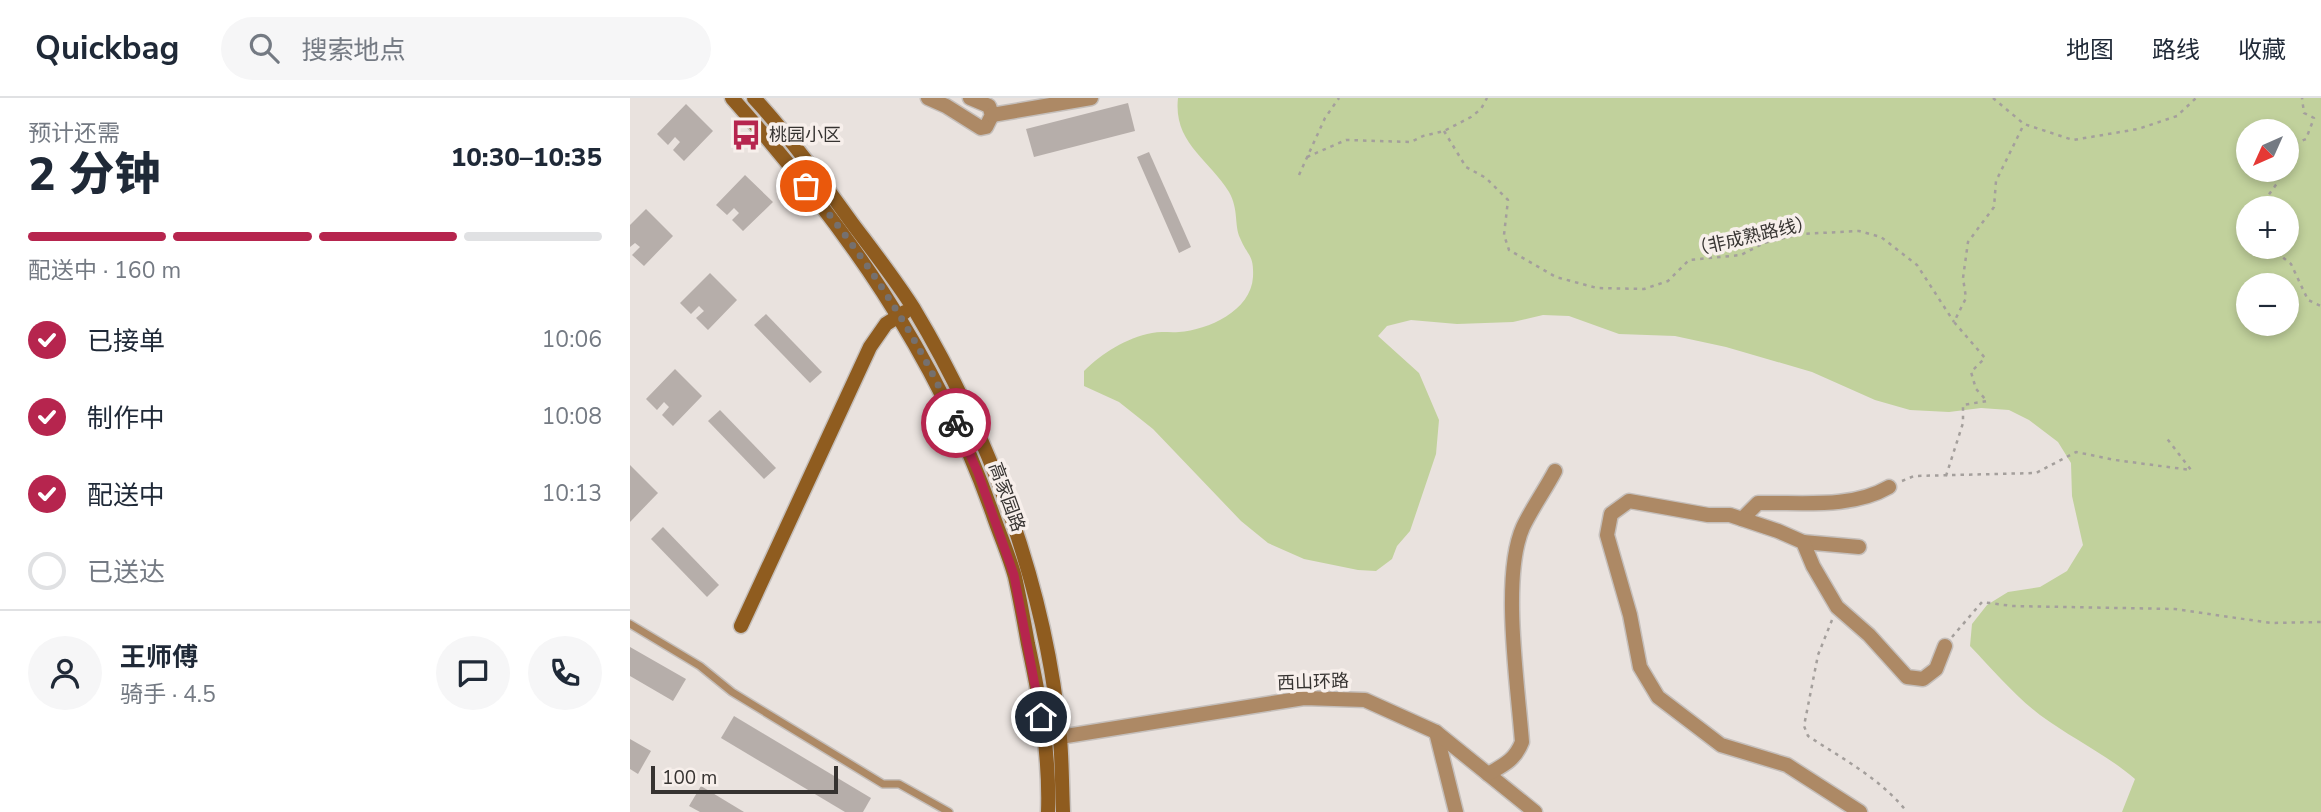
<!DOCTYPE html>
<html lang="zh">
<head>
<meta charset="utf-8">
<style>
  :root { --surface:#fff; --page:#f6f6f7; --text:#1f2937; --muted:#747a83; --line:#e0e1e3; --accent:#b6254e }
  body { margin:0; font-family:"Nunito Sans","Noto Sans SC",sans-serif; background:var(--page); color:var(--text); height:100vh; display:flex; flex-direction:column; font-size:26px; white-space:nowrap }
  * { box-sizing:border-box; margin:0 }
  p { font-size:23px; color:var(--muted) }
  .icon { flex:none; width:38px; height:38px; fill:none; stroke:currentColor; stroke-width:2; stroke-linecap:round; stroke-linejoin:round }
  .map { position:relative; flex:1; overflow:hidden }
  .details { display:flex; flex-direction:column; background:var(--surface); width:630px }
  .details>* { flex:none }
  .needle { width:46px; rotate:225deg }
  .controls { position:absolute; left:1606px; top:21px; display:grid; gap:14px }
  .controls a { display:grid; place-items:center; width:63px; height:63px; border-radius:50%; background:var(--surface); box-shadow:0 4px 10px #0003; font-size:35px }
  .scale { position:absolute; left:21px; bottom:18px; width:187px; box-sizing:border-box; padding-left:7px; border:4px solid #363331; border-top:0; font-size:19px; line-height:24px; white-space:nowrap; color:#363331; -webkit-text-stroke:5px #f7efeb; paint-order:stroke }
  .pin { position:absolute; display:grid; place-items:center; width:60px; height:60px; color:#fff; margin:-30px; border:4px solid #fff; border-radius:50%; box-shadow:0 2px 7px #0007 }
  .courier { position:absolute; display:grid; place-items:center; width:70px; height:70px; margin:-35px; border:5px solid #b6254e; border-radius:50%; background:#fff; color:#222; box-shadow:0 2px 9px #0007 }
  .overview em { font-style:normal; font-weight:800 }
  .overview div { display:flex; flex-direction:column-reverse }
  .overview { display:flex; align-items:center; justify-content:space-between; height:119px; padding:0 28px }
  h1 { font-size:46px; font-weight:800; line-height:52px }
  .bar { display:grid; grid-template-columns:repeat(4,1fr); gap:10px 7px; align-content:center; height:84px; padding:0 28px }
  .bar i { height:9px; border-radius:5px; background:var(--line) }
  .bar .active { background:var(--accent) }
  .bar p { grid-column:span 4 }
  .line { display:flex; align-items:center; gap:18px; padding:0 28px; border-top:2px solid var(--line) }
  .line div { flex:1 }
  .round { display:grid; place-items:center; flex:none; width:74px; height:74px; border-radius:37px; background:var(--page) }
  ol { padding:0 28px; list-style:none }
  li { display:flex; align-items:center; gap:21px; height:77px }
  li p { margin-inline-start:auto }
  li .icon { padding:7px; border-radius:50%; background:var(--accent); color:#fff; stroke-width:4 }
  li:last-child { color:var(--muted) }
  li i { width:38px; height:38px; border:4px solid var(--line); border-radius:50% }
  header { display:flex; align-items:center; gap:42px; box-sizing:border-box; height:98px; padding:0 35px; background:var(--surface); border-bottom:2px solid var(--line) }
  header strong { font-size:33px }
  nav { display:flex; gap:38px; margin-inline-start:auto; font-size:24px }
  .search { width:490px; height:63px; background:var(--page); display:flex; align-items:center; gap:18px; box-sizing:border-box; padding:0 24px; border-radius:38px; color:var(--muted); font-size:26px }
  main { display:flex; flex:1; min-height:0 }
  .map>svg:first-child { display:block }
  .green { fill:#c1d19c; fill-rule:evenodd }
  .building { fill:#b6aeaa }
  .lines { fill:none; stroke-linecap:round; stroke-linejoin:round }
  .lane-casing { stroke:#c5bfbb; stroke-width:10 }
  .street-casing { stroke:#c5bfbb; stroke-width:17 }
  .secondary-casing { stroke:#c5bfbb; stroke-width:17 }
  .path { stroke:#a49f9c; stroke-width:2.5; stroke-dasharray:3.5 5; stroke-linecap:butt }
  .lane { stroke:#ad8965; stroke-width:7 }
  .street { stroke:#ad8965; stroke-width:14 }
  .secondary { stroke:#8f5c1f; stroke-width:14 }
  .done { stroke:#75706e; stroke-width:7; stroke-dasharray:0 12.6 }
  .route { stroke:#b6254e; stroke-width:9 }
  .labels { text-anchor:middle; stroke-width:7; stroke-linejoin:round; paint-order:stroke }
  .poi-label { font-size:18px; fill:#363331; stroke:#f7efeb; text-anchor:start }
  .street-label { font-size:18px; fill:#363331; stroke:#f7efeb }
</style>
</head>
<body>
<header>
<strong>Quickbag</strong>
<div class="search"><svg class="icon" aria-label="search" viewBox="0 0 24 24"><circle cx="10" cy="10" r="6"/><path d="M15 15l6 6"/></svg>搜索地点</div>
<nav><a>地图</a><a>路线</a><a>收藏</a></nav>
</header>
<main>
<section class="details">
<div class="overview"><div><h1>2 分钟</h1><p>预计还需</p></div><em>10:30–10:35</em></div>
<div class="bar"><i class="active"></i><i class="active"></i><i class="active"></i><i></i><p>配送中 · 160 m</p></div>
<ol>
<li><svg class="icon" aria-label="check" viewBox="0 0 24 24"><path d="M5 12l5 5 9-10"/></svg>已接单<p>10:06</p></li>
<li><svg class="icon" aria-label="check" viewBox="0 0 24 24"><path d="M5 12l5 5 9-10"/></svg>制作中<p>10:08</p></li>
<li><svg class="icon" aria-label="check" viewBox="0 0 24 24"><path d="M5 12l5 5 9-10"/></svg>配送中<p>10:13</p></li>
<li><i></i>已送达</li>
</ol>
<div class="line" style="height:126px"><a class="round"><svg class="icon" aria-label="person" viewBox="0 0 24 24"><circle cx="12" cy="8" r="4"/><path d="M4 21q1-7 8-7t8 7"/></svg></a><div><b>王师傅</b><p>骑手 · 4.5</p></div><a class="round"><svg class="icon" aria-label="chat" viewBox="0 0 24 24"><path d="M4 5h16v11H9l-5 4z"/></svg></a><a class="round"><svg class="icon" aria-label="phone" viewBox="0 0 24 24"><path d="M5 4h4l2 5-3 2q2 4 5 5l2-3 5 2v4C11 20 4 13 5 4z"/></svg></a></div>
</section>
<div class="map">
<svg width="1691" height="714" viewBox="0 0 1691 714">
  <rect width="100%" height="100%" fill="#e9e2de"/>
  <path class="green" d="M 548,0 L 1691,0 L 1691,714 L 1492,714 L 1505,681 C 1476,656 1441,640 1410,617 C 1384,597 1363,572 1340,548 L 1342,526 L 1357,507 L 1378,494 L 1410,489 L 1437,473 L 1453,447 L 1442,398 L 1441,365 L 1428,344 L 1399,322 L 1379,312 L 1351,310 L 1319,314 L 1280,312 L 1245,302 L 1182,274 L 1096,249 L 1045,238 L 989,236 L 939,218 L 913,217 L 883,224 L 827,226 L 781,222 L 757,228 L 748,238 L 789,275 L 809,322 L 806,356 L 780,433 L 767,448 L 762,461 L 746,473 L 728,472 L 674,461 L 638,445 L 611,423 L 523,331 L 489,304 L 454,288 L 454,273 C 472,255 496,240 522,235 C 531,233 540,235 549,234 C 578,232 621,213 623,179 C 624,156 618,159 610,140 C 604,127 609,112 599,94 C 579,61 543,45 548,0 ZM 1619,33 L 1657,33 L 1657,72 L 1619,72 ZM 1619,110 L 1657,110 L 1657,149 L 1619,149 ZM 1619,187 L 1657,187 L 1657,226 L 1619,226 Z"/>
  <g class="building">
    <polygon points="498,5 505,33 404,59 396,31"/>
    <polygon points="56,6 83,33 54,63 43,52 50,44 45,39 38,47 27,36"/>
    <polygon points="519,54 561,149 549,155 507,59"/>
    <polygon points="115,77 143,104 113,133 102,122 109,115 104,110 97,117 86,107"/>
    <polygon points="16,111 43,138 14,168 2,157 10,149 5,145 0,149 0,127"/>
    <polygon points="80,175 107,202 78,232 66,220 74,213 69,208 61,216 50,205"/>
    <polygon points="136,216 192,274 180,285 124,227"/>
    <polygon points="45,271 72,298 43,328 32,317 39,309 34,304 27,312 16,301"/>
    <polygon points="90,312 146,370 134,381 78,323"/>
    <polygon points="0,367 28,395 0,424"/>
    <polygon points="33,429 89,487 77,499 21,441"/>
    <polygon points="0,549 56,581 43,603 0,578"/>
    <polygon points="104,618 241,700 233,714 215,714 91,640"/>
    <polygon points="0,641 21,653 8,676 0,671"/>
    <polygon points="71,688 114,714 70,714 59,708"/>
  </g>
  <g class="lines">
    <g class="lane-casing">
      <polyline id="lane" points="0,526 70,568 102,594 253,686 269,686 319,714"/>
    </g>
    <g class="street-casing">
      <g id="street">
        <polyline points="298,0 316,8 351,30 356,29 362,17 359,8 340,0"/>
        <polyline points="362,17 461,0"/>
        <path d="M 1112,421 L 1128,405 C 1171,404 1221,411 1259,389"/>
        <polyline points="1173,444 1229,449"/>
        <polyline points="806,634 826,714"/>
        <polyline points="430,639 674,600 735,602 806,634 905,714"/>
        <path d="M 858,676 C 874,667 885,662 892,644 C 888,589 871,478 893,429 C 902,410 915,392 925,373"/>
        <polyline points="1230,714 1157,667 1091,647 1028,599 1010,569 1000,517 977,437 981,416 999,403 1078,417 1100,417 1148,433 1173,444 1183,468 1207,509 1239,537 1277,579 1293,581 1306,571 1315,548"/>
      </g>
    </g>
    <g class="secondary-casing">
      <g id="secondary">
        <path d="M 102,0 C 214,126 305,253 362,414 C 369,435 379,457 385,479 C 390,501 394,524 398,546 C 410,601 420,658 418,714"/>
        <path d="M 124,0 C 160,39 191,82 222,125 C 243,153 265,181 284,211 C 360,338 417,492 430,640 C 432,664 432,689 433,714"/>
        <polyline points="111,528 240,249 256,226 275,214"/>
      </g>
    </g>
    <g class="path">
      <polyline points="1363,0 1394,26 1443,42 1508,31 1547,18 1566,0"/>
      <polyline points="814,33 836,69 856,80 878,102 874,137 879,152 926,179 967,190 1014,191 1038,183 1059,162 1111,157 1134,145 1170,136 1229,133 1251,139 1287,167 1324,224"/>
      <polyline points="1657,49 1676,41 1684,20 1674,15 1672,0"/>
      <polyline points="677,59 716,42 781,44 793,38 814,33 841,19 851,11 857,0"/>
      <polyline points="669,77 695,20 709,0"/>
      <polyline points="1629,110 1648,84 1650,72"/>
      <polyline points="1619,119 1610,127 1619,139"/>
      <polyline points="1640,149 1661,166 1678,202 1691,208"/>
      <polyline points="1316,378 1333,325 1333,307 1357,303 1346,291 1341,274 1355,260 1324,224 1336,200 1333,180 1338,144 1364,109 1366,83 1394,26"/>
      <polyline points="1272,383 1284,378 1406,375 1446,354 1485,362 1561,372 1535,338"/>
      <path d="M 1202,522 L 1188,557 L 1174,628 L 1178,638 C 1213,661 1251,681 1277,714"/>
      <polyline points="1322,539 1352,504 1382,508 1545,511 1641,525 1691,524"/>
    </g>
    <use href="#lane" class="lane"/>
    <use href="#street" class="street"/>
    <use href="#secondary" class="secondary"/>
  </g>
  <g class="lines">
    <path class="done" d="M 176,88 C 236,159 288,239 326,325"/>
    <polyline class="route" points="326,325 348,375 384,477 411,619"/>
  </g>
  <defs>
    <g id="bus-bare" transform="scale(2.415)"><path d="M-5-6H5V4H4V6H2V4H-2V6H-4V4H-5ZM-3.5-4V0h7V-4ZM-3.5 1.2v1.5H-2V1.2ZM2 1.2v1.5H3.5V1.2Z" fill="#b6254e" stroke="#f7efeb" stroke-width="2.5" paint-order="stroke"/></g>
  </defs>
  <g fill-rule="evenodd">
    <use href="#bus-bare" x="116" y="37"/>
  </g>
  <g class="labels">
    <g class="poi-label">
      <text x="139" y="43">桃园小区</text>
    </g>
    <g class="street-label">
      <text transform="translate(1122 138) rotate(-13)" y="6">（非成熟路线）</text>
      <text transform="translate(377 399) rotate(70)" y="6">高家园路</text>
      <text transform="translate(683 584) rotate(-2)" y="6">西山环路</text>
    </g>
  </g>
</svg>
<div class="controls">
<a><svg class="needle" viewBox="-14 -14 28 28"><path d="M0-13l5 13h-10z" fill="#e53935"/><path d="M0 13l5-13h-10z" fill="#747a83"/></svg></a>
<a>+</a>
<a>−</a>
</div>
<div class="scale">100 m</div>
<div class="pin" style="left:176px;top:88px;background:#ea580c"><svg class="icon" aria-label="bag" viewBox="0 0 24 24"><path d="M5 8h14l-1 12H6zM9 8a3 3 0 0 1 6 0"/></svg></div>
<div class="pin" style="left:411px;top:619px;background:#1f2937"><svg class="icon" aria-label="home" viewBox="0 0 24 24"><path d="M3 11l9-7 9 7M6 9v11h12V9"/></svg></div>
<div class="courier" style="left:326px;top:325px"><svg class="icon" aria-label="bike" viewBox="0 0 24 24"><circle cx="6" cy="16" r="4"/><circle cx="18" cy="16" r="4"/><path d="M6 16l4-8h5l3 8M10 8l3 8H6M13 5h3"/></svg></div>
</div>
</main>
</body>
</html>
